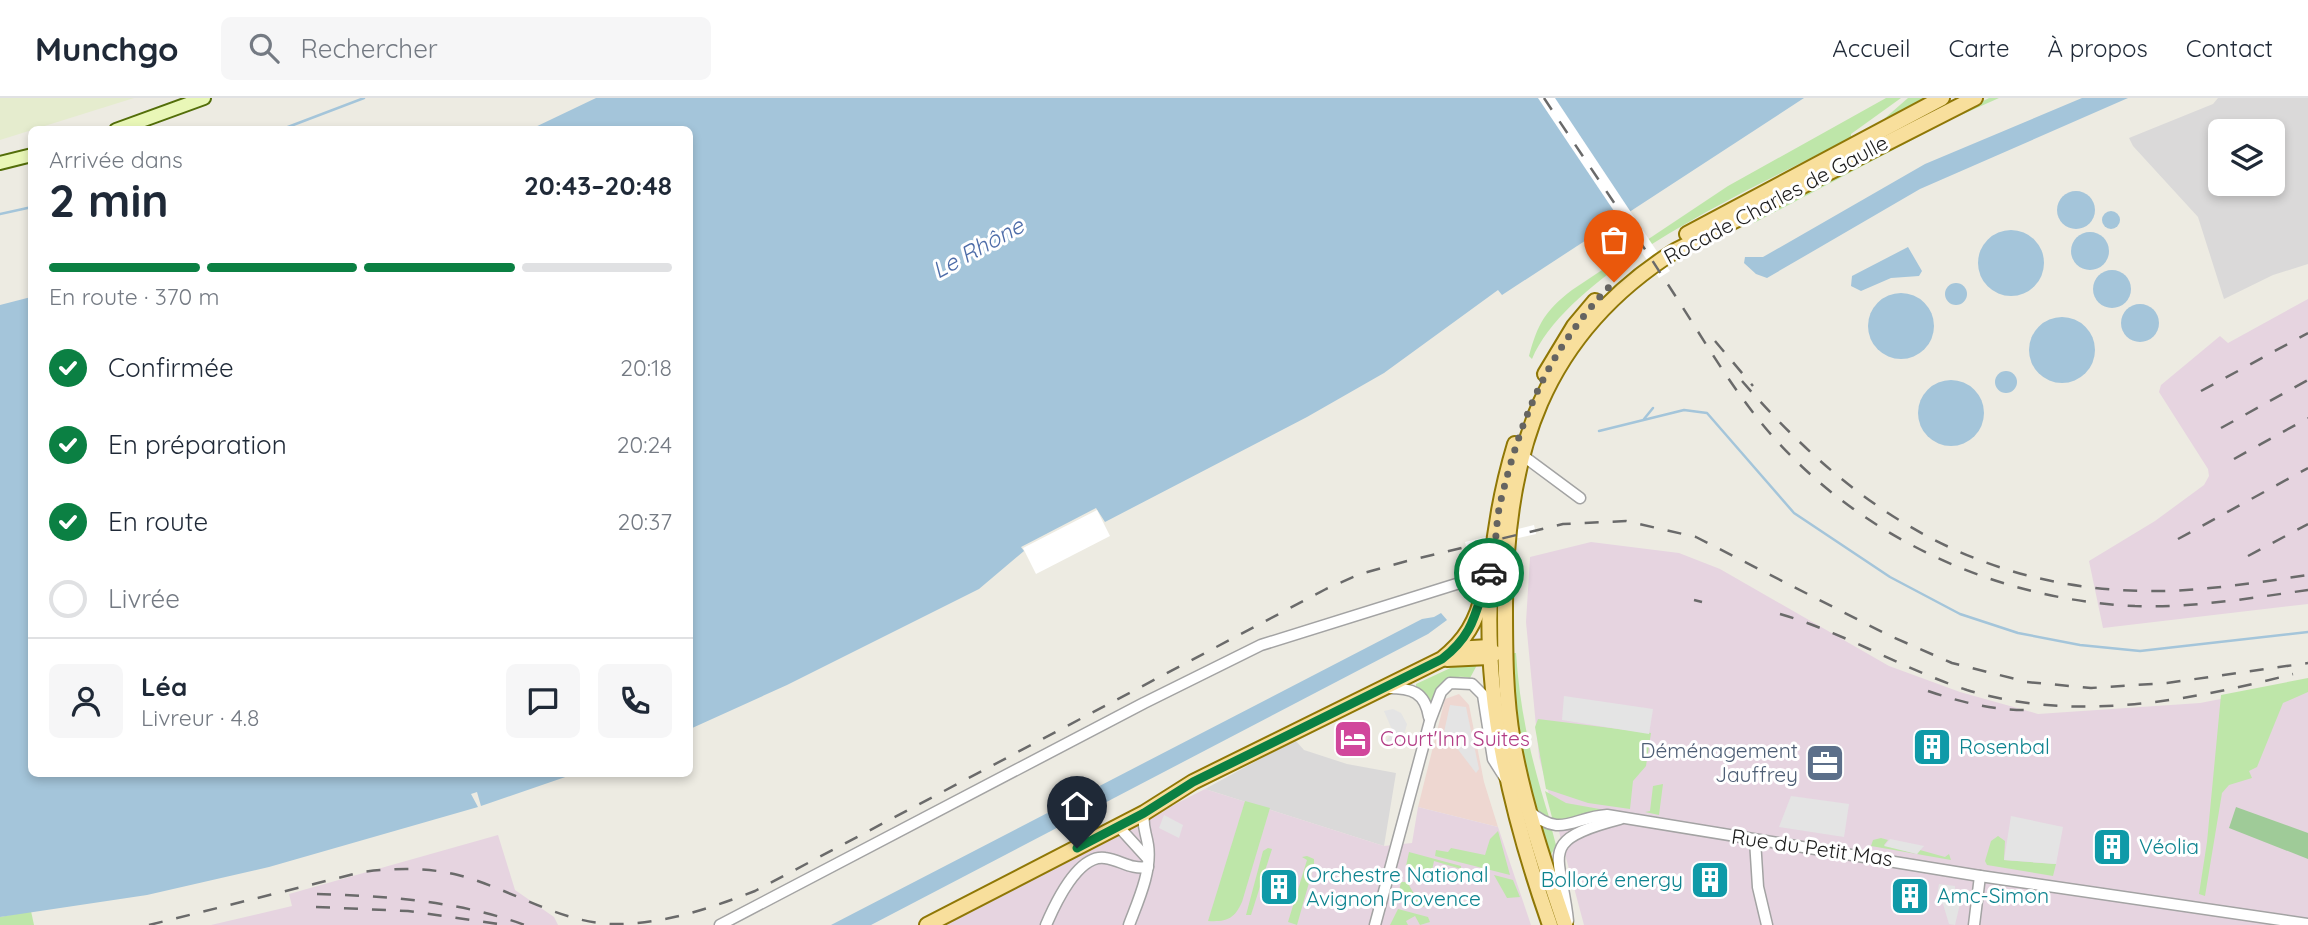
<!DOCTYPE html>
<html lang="fr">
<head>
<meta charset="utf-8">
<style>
  :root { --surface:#fff; --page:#f6f6f7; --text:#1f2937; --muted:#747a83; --line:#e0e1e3; --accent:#0b8043 }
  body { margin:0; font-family:Quicksand,sans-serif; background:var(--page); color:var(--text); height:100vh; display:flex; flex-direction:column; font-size:26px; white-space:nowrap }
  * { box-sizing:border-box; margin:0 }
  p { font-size:23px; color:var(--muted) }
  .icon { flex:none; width:38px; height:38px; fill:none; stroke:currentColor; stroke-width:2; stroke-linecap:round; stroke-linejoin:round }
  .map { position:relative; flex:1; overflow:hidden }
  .drawer { position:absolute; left:28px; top:28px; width:665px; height:651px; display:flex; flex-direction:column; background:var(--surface); border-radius:10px; box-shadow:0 4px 10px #0003 }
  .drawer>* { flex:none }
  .controls { position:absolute; left:2208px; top:21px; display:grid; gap:14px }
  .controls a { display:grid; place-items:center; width:77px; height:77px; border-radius:10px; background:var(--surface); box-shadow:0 4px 10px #0003; font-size:35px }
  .pin { position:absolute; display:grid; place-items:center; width:60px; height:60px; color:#fff; margin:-72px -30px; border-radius:50% 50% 50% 0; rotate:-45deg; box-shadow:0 0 7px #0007 }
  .pin .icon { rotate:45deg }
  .courier { position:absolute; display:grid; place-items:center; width:70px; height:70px; margin:-35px; border:5px solid #0b8043; border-radius:50%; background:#fff; color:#222; box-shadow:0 2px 9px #0007 }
  .summary em { font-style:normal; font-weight:700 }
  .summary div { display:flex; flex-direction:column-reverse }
  .summary { display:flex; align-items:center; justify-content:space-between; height:119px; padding:0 21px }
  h1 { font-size:46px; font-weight:700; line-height:52px }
  .bar { display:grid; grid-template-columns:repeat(4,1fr); gap:10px 7px; align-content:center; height:84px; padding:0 21px }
  .bar i { height:9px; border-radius:5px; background:var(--line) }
  .bar .selected { background:var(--accent) }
  .bar p { grid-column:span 4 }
  .line { display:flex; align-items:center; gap:18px; padding:0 21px; border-top:2px solid var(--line) }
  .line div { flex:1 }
  .round { display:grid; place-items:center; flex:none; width:74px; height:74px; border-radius:10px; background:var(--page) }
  ol { padding:0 21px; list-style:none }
  li { display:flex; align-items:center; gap:21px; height:77px }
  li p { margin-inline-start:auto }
  li .icon { padding:7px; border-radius:50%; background:var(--accent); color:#fff; stroke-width:4 }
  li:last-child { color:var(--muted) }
  li i { width:38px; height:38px; border:4px solid var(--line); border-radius:50% }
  header { display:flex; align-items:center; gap:42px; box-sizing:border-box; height:98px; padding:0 35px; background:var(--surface); border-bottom:2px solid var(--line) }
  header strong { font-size:33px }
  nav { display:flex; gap:38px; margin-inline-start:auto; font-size:24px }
  .search { width:490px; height:63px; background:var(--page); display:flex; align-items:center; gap:18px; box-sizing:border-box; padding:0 24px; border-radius:10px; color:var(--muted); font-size:26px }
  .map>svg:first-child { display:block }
  .residential { fill:#dad9d9; fill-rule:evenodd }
  .commercial { fill:#eed7d1 }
  .industrial { fill:#e6d4e0 }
  .farmland { fill:#e5ecce }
  .grass { fill:#bee6a9 }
  .forest { fill:#9fcb98 }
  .parking { fill:#e4e4e4 }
  .water { fill:#a4c5da }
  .pier { fill:#fff }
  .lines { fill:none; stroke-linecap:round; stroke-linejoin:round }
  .stream { stroke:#a4c5da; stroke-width:2.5 }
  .street-casing { stroke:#a3a3a3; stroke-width:13 }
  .secondary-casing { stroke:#536e09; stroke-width:16 }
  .primary-casing { stroke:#8f7706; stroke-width:18 }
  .street { stroke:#fff; stroke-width:10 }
  .secondary { stroke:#e9f7b7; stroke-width:12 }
  .primary { stroke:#f8df9c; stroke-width:14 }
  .rail { stroke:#6a6a6a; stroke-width:2.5; stroke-dasharray:14 14; stroke-linecap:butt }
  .done { stroke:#656461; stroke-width:7; stroke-dasharray:0 12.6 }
  .route { stroke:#0b8043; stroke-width:9 }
  .labels { text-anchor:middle; stroke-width:6; stroke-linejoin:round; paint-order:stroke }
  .street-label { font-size:21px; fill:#1c1c1c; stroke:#fff }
  .hotel-label { font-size:21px; fill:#b23c85; stroke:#fff; text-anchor:start }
  .culture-label { font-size:21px; fill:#0d838f; stroke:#fff; text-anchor:start }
  .service-label { font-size:21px; fill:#4e5e75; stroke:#fff; text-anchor:end }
  .water-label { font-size:23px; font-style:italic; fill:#4d6ca8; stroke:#fff }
</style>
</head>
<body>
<header>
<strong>Munchgo</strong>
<div class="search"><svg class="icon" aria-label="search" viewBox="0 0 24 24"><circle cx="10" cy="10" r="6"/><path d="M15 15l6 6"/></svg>Rechercher</div>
<nav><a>Accueil</a><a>Carte</a><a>À propos</a><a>Contact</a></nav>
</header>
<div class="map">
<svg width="2308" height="827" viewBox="0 0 2308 827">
  <rect width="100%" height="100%" fill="#edebe2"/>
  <g class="residential">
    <path d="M 2218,0 L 2308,0 L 2308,166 L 2273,177 L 2224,201 L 2198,119 L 2133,48 L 2129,40 L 2213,6 ZM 2221,33 L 2273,33 L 2273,86 L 2221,86 Z"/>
    <polygon points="1295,642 1304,652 1347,666 1396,675 1384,748 1205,691"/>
  </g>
  <polygon class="commercial" points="1459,596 1469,607 1484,684 1498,729 1418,709 1445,601"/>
  <g class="industrial">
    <polygon points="2308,201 2308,506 2103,530 2089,463 2155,423 2204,387 2209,378 2208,371 2159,294 2161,287 2220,238 2228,245"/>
    <polygon points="1591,444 1679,455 1720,471 1889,568 1960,594 2038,616 2200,605 2308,584 2308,827 1584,827 1539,659 1526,524 1530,459"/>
    <polygon points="1205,691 1384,748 1412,745 1418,709 1498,729 1531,827 937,827"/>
    <polygon points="498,737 515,792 554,819 558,827 211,827 292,808 289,796"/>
  </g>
  <polygon class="farmland" points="0,0 134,0 0,42"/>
  <g class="grass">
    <path d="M 1886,0 L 1901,0 L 1851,36 L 1851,40 C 1764,85 1571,169 1532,261 L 1529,258 C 1538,225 1545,213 1572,192 L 1728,88 Z"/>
    <polygon points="1908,0 1926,0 1884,21"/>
    <polygon points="1989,0 1999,0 1952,21 1754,125 1753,121"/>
    <path d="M 1510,555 L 1516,555 C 1520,615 1532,665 1550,722 C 1518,712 1513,587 1510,555 Z"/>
    <path d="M 1474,564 L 1477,567 L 1470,580 C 1448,575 1438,587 1433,606 L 1416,590 L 1416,586 L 1459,566 Z"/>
    <polygon points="2308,580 2308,594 2283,605 2257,669 2249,673 2252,680 2229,687 2222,695 2205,798 2199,796 2207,744 2221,597"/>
    <polygon points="1538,621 1651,635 1646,668 1633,683 1630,711 1588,705 1546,691 1535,629"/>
    <polygon points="1663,686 1659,717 1645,714 1650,713 1653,688"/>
    <path d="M 1545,693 L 1566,705 L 1605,712 C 1587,714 1571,725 1553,723 Z"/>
    <path d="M 1245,703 L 1270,710 L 1242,804 C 1234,821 1227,824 1208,823 Z"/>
    <polygon points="1539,727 1552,732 1556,747 1550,759"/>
    <polygon points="1498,733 1510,777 1435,758 1436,752 1448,754 1451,750 1485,757 1490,741"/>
    <polygon points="1998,738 2005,743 2004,762 2056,766 2053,778 1987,767 1985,763 1991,743"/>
    <polygon points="1881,740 1888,742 1884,747 1917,756 1920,752 1945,759 1949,756 1951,762 1871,748 1873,742"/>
    <polygon points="1268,750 1272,751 1251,817 1246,817 1263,753"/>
    <polygon points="1409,754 1461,768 1461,771 1434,763 1431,777 1406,768"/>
    <polygon points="1307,758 1314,761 1314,767 1297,827 1288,824 1307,762 1302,759"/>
    <polygon points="1494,777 1513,782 1520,799 1507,800"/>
    <polygon points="1401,784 1407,784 1416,799 1425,802 1424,809 1397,802"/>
    <polygon points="1398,811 1428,819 1430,824 1420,827 1415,818 1406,823 1408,827 1390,827"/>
    <polygon points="31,813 34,827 0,827 0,819"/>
  </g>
  <polygon class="forest" points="2236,709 2308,735 2308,761 2229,730"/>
  <g class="parking">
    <polygon points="1564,598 1653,611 1649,636 1562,622"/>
    <polygon points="1450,607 1466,609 1479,671 1476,675 1453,645 1442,643"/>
    <polygon points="1393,611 1401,615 1407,626 1401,647 1386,650 1384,645 1393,634 1384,613"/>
    <polygon points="1791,698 1849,706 1844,739 1779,729"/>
    <polygon points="1164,717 1183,727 1179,740 1159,730"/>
    <polygon points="2011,718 2063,729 2056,766 2004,762"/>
    <polygon points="1890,741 1924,748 1917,756 1884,748"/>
    <polygon points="1939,786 1955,788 1955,791 1963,793 1955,827 1949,826 1943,806 1936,805"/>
  </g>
  <g class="water">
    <polygon points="596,0 1804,0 1502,197 1498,192 1384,275 1307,319 1105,424 1096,410 1021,449 1024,453 979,491 787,587 690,631 690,32 529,32"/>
    <polygon points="2082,0 2128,0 1920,91 1767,180 1756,176 1744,165 1745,159 1763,159 1925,66"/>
    <circle cx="2076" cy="112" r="19"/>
    <circle cx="2111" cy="122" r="9"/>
    <circle cx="2011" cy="165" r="33"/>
    <circle cx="2090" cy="153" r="19"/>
    <polygon points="1908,149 1922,173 1919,178 1891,180 1861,193 1851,188 1852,178"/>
    <circle cx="2112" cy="191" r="19"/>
    <circle cx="1956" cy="196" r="11"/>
    <circle cx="1901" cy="228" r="33"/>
    <polygon points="31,199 32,676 574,676 481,708 477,694 471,696 478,709 269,769 147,797 0,819 0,207"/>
    <circle cx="2140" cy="225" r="19"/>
    <circle cx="2062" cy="252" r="33"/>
    <circle cx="2006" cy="284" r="11"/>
    <circle cx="1951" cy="315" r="33"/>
    <polygon points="1441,515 1447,522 1428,536 871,827 831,827 1422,521 1434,519"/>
  </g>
  <g class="pier">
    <polygon points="1538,0 1555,0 1670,173 1659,180"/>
    <polygon points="1097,412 1110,438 1036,476 1023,450"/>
    <polygon points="1534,427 1536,436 1467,452 1465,444"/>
  </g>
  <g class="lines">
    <g class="stream">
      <polyline points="280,32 364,0"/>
      <polyline points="0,116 32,109"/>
      <polyline points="1644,321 1653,310"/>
      <polyline points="1599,333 1684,312 1707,315 1794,415 1890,479 1960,516 2018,535 2080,547 2140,553 2308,534"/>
    </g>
    <g class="street-casing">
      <g id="street">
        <polyline points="1522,357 1580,400"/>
        <path d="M 1388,590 C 1412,590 1425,594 1429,619"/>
        <path d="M 1529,713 C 1561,741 1573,719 1607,717 L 1980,778 L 2308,826"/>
        <polyline points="1118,728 1148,761"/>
        <polyline points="1755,742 1758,789 1767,827"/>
        <path d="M 1568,823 C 1561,755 1535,743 1620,721"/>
        <polyline points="720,827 1144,605 1261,547 1482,478"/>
        <path d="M 1046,827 C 1055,806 1078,756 1105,760 C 1121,762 1130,772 1148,769"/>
        <path d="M 1129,827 C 1138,803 1152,773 1148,747 C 1146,734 1142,728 1144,715"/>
        <polyline points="1375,827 1430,623 1441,594 1450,585 1472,586 1483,597 1493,661 1505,680"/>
        <polyline points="1974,827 1980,778"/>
      </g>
    </g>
    <g class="secondary-casing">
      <g id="secondary">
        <polyline points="116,32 204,0"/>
        <polyline points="0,65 32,57"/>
      </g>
    </g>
    <g class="primary-casing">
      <g id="primary">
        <polyline points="1687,136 1942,0"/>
        <polyline points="1545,276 1574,228 1595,203"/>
        <path d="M 1515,346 C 1465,512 1494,668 1550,827"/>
        <polyline points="1455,551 1489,549 1494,556"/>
        <polyline points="1447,561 1489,559 1495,555"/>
        <path d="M 927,827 L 1144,715 L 1193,684 L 1442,561 C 1465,543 1477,523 1483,495"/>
        <path d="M 1565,827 C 1545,767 1524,706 1513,644 C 1505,598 1505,553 1505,506 C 1506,356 1542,237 1675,153 L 1975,0"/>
      </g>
    </g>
    <use href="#street" class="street"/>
    <use href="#secondary" class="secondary"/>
    <use href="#primary" class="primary"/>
    <g class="rail">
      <path d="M 1544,0 C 1583,59 1623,117 1661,176 C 1696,228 1727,285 1768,333 C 1859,439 1996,502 2135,508 C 2193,510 2251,500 2308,492"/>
      <polyline points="1715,243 1753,288"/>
      <path d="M 1742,283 C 1851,409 1973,490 2144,493 C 2199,494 2254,485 2308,477"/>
      <polyline points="2201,293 2308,235"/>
      <polyline points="2221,330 2308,282"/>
      <polyline points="2234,361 2308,320"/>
      <polyline points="2178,441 2308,370"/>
      <polyline points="2248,458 2308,426"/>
      <polyline points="1694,502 1702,504"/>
      <path d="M 1780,516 C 1845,535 1903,571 1967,592 C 2074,625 2188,603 2293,576"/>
      <path d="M 1928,593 C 1963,605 1996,613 2033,612"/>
      <path d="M 317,796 C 388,798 458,803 525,827"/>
      <polyline points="316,809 408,813 498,826"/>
      <path d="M 149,827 L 362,774 C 394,770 426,769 458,777 C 509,790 556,823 610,826 C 662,827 708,811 755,793 L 1326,491 L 1360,476 L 1407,463 L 1563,426 L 1626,423 L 1696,439 L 1888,537 L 1952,565 L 2027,584 L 2091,590 L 2167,585 L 2308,565"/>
    </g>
  </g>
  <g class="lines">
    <path class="done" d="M 1489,475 C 1497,454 1495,428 1500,406 C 1521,318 1549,250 1614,184"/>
    <path class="route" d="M 1077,750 L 1144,715 L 1193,684 L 1442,561 C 1476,535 1475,512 1489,475"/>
  </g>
  <defs>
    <g id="hotel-square" transform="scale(2.0125)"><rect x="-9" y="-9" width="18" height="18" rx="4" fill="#d1479c" stroke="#fff"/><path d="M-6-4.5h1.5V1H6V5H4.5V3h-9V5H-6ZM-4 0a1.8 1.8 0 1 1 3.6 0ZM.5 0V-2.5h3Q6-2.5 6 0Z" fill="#fff"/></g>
    <g id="building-square" transform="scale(2.0125)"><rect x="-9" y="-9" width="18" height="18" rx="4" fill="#0f9aa8" stroke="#fff"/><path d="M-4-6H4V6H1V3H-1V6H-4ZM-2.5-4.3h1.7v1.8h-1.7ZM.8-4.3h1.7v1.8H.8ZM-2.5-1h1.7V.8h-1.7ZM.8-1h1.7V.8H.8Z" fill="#fff"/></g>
    <g id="office-square" transform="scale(2.0125)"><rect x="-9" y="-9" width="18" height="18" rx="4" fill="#5c6f8a" stroke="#fff"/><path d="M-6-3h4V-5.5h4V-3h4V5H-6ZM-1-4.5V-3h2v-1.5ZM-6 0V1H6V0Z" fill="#fff"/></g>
  </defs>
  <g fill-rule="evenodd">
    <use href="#hotel-square" x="1353" y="641"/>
    <use href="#building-square" x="1932" y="649"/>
    <use href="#office-square" x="1825" y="665"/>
    <use href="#building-square" x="2112" y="749"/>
    <use href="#building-square" x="1710" y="782"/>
    <use href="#building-square" x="1279" y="789"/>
    <use href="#building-square" x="1910" y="798"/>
  </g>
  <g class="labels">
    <g class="street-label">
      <text transform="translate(1776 102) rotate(-28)" y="7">Rocade Charles de Gaulle</text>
      <text transform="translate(1812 750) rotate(8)" y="7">Rue du Petit Mas</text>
    </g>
    <g class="hotel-label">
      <text x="1380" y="648">Court'Inn Suites</text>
    </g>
    <g class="culture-label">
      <text x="1959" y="656">Rosenbal</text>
      <text x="2139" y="756">Véolia</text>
      <text x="1306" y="784">Orchestre National<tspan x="1306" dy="24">Avignon Provence</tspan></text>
      <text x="1683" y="789" text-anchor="end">Bolloré energy</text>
      <text x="1937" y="805">Amc-Simon</text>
    </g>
    <g class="service-label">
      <text x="1798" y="660">Déménagement<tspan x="1798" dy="24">Jauffrey</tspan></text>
    </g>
    <g class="water-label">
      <text transform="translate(978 150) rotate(-29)" y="8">Le Rhône</text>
    </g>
  </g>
</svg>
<div class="controls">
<a><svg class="icon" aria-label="layers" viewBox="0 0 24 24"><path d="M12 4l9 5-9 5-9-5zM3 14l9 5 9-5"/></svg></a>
</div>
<div class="pin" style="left:1614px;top:184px;background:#ea580c"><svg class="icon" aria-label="bag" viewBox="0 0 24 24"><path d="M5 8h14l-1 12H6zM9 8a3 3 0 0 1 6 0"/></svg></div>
<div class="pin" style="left:1077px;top:750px;background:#1f2937"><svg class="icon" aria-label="home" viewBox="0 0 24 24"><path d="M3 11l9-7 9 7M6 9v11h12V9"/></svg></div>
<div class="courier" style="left:1489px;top:475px"><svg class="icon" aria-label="car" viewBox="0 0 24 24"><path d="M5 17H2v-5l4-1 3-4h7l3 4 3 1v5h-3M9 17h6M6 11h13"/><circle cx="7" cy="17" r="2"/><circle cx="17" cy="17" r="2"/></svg></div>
<section class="drawer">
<div class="summary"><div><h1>2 min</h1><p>Arrivée dans</p></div><em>20:43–20:48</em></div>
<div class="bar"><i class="selected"></i><i class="selected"></i><i class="selected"></i><i></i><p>En route · 370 m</p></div>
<ol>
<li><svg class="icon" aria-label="check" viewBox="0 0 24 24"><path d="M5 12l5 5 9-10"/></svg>Confirmée<p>20:18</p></li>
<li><svg class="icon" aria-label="check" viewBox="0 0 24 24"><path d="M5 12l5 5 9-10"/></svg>En préparation<p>20:24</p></li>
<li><svg class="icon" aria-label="check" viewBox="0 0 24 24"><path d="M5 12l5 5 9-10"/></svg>En route<p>20:37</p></li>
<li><i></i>Livrée</li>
</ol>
<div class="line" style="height:126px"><a class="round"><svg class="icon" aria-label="person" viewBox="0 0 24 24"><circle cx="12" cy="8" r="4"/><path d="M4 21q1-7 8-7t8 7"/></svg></a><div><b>Léa</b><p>Livreur · 4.8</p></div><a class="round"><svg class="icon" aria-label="chat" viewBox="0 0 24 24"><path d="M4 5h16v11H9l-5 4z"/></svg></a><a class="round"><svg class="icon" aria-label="phone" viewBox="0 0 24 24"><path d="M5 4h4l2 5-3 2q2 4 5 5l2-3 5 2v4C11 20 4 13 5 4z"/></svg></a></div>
</section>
</div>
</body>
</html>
